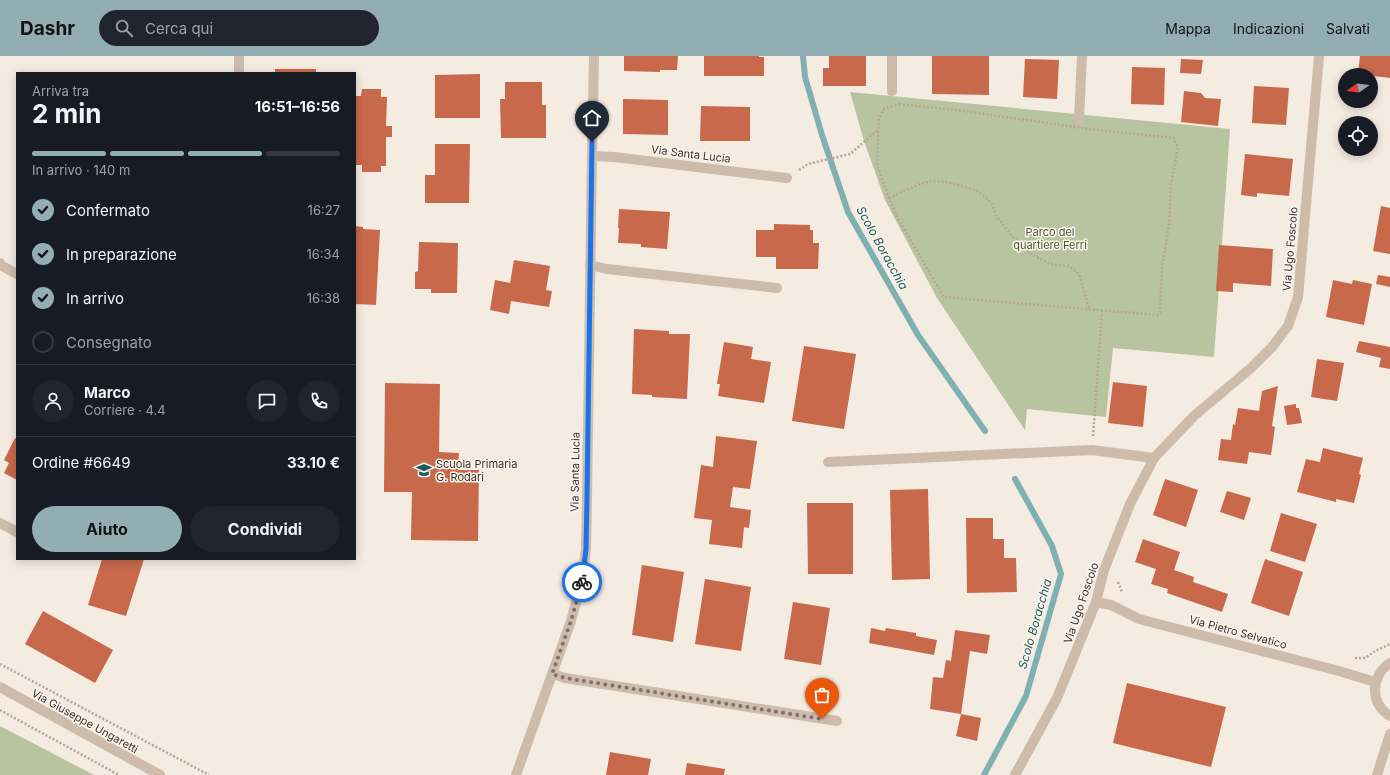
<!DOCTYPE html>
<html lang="it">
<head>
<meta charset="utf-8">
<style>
  :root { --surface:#171b24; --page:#20242c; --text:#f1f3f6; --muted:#9ea1a6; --line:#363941; --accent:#92aeb2 }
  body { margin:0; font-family:Inter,sans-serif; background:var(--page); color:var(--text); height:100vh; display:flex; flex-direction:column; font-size:15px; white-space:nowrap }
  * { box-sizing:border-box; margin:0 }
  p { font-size:13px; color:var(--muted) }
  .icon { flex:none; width:22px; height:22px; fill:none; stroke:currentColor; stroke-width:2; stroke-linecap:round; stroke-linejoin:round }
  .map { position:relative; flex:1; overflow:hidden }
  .panel { position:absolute; left:16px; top:16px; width:340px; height:488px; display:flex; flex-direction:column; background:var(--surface); border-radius:0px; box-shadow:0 2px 10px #0003 }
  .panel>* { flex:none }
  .needle { width:26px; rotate:256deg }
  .tools { position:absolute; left:1338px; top:12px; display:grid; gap:8px }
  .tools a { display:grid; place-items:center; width:40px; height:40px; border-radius:50%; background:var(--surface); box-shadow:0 2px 10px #0003; font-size:20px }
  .pin { position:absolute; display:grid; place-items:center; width:34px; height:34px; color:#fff; margin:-41px -17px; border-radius:50% 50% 50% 0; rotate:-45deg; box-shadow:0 0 4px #0007 }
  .pin .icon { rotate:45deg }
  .courier { position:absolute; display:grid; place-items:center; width:40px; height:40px; margin:-20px; border:3px solid #1a73e8; border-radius:50%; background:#fff; color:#222; box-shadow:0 1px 5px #0007 }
  .overview em { font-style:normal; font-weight:700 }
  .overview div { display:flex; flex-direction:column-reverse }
  .overview { display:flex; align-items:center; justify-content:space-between; height:68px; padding:0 16px }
  h1 { font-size:26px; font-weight:700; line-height:30px }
  .bar { display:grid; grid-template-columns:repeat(4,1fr); gap:6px 4px; align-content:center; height:48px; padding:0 16px }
  .bar i { height:5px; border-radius:3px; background:var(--line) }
  .bar .current { background:var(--accent) }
  .bar p { grid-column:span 4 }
  .line { display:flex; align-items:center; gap:10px; padding:0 16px; border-top:1px solid var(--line) }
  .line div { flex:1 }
  .round { display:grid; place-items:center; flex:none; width:42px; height:42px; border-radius:21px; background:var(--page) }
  ol { padding:0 16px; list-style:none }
  li { display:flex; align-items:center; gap:12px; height:44px }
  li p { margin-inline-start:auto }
  li .icon { padding:4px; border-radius:50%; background:var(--accent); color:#111; stroke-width:4 }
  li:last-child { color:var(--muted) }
  li i { width:22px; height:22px; border:2px solid var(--line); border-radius:50% }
  .cta { display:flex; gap:8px; margin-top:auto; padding:8px 16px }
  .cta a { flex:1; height:46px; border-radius:24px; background:var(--accent); color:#111; font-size:16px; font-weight:700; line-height:46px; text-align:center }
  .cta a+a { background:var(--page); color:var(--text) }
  header { display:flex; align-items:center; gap:24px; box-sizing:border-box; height:56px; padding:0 20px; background:var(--accent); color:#111 }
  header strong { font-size:19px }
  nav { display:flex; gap:22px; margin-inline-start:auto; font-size:14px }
  .search { width:280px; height:36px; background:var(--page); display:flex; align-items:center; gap:10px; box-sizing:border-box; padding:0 14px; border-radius:22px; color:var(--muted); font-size:15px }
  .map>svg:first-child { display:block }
  .green { fill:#b8c4a0 }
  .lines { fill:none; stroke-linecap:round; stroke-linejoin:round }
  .stream { stroke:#7fb0b2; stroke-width:6 }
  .building { fill:#c8694b }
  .path { stroke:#b9a596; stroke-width:2.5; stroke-dasharray:2 2; stroke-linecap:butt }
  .street { stroke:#cdbbac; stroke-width:10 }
  .done { stroke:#7c716b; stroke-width:4; stroke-dasharray:0 7.2 }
  .route { stroke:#1a73e8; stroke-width:5 }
  .labels { text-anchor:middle; stroke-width:3; stroke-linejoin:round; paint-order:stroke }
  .street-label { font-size:11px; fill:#3b302b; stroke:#fbf5ee }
  .park-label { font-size:11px; fill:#4a5a2e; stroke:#fbf5ee }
  .poi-label { font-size:11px; fill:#3b302b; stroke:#fbf5ee; text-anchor:start }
  .water-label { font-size:12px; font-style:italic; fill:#1f5a5e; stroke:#fbf5ee }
</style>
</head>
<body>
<header>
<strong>Dashr</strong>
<div class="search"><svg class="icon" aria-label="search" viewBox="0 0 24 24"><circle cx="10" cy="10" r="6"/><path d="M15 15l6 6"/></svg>Cerca qui</div>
<nav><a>Mappa</a><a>Indicazioni</a><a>Salvati</a></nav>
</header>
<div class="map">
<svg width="1390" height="719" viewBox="0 0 1390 719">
  <rect width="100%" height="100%" fill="#f4ebe1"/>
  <g class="green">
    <polygon points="850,36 1230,73 1214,301 1113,292 1106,361 1027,353 1025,374 937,242 885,144 864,85"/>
    <polygon points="0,670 94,719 0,719"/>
  </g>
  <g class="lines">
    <g class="stream">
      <polyline points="803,0 805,21 822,79 848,156 918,279 985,375"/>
      <polyline points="984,719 1026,640 1061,518 1052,490 1015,423"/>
    </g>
  </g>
  <g class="building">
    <polygon points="624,0 678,0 677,14 660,14 660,16 624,15"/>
    <polygon points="704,0 759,0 759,1 764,1 764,20 704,20"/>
    <polygon points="829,0 866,0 866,30 823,30 823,12 829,12"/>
    <polygon points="932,0 989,0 989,39 932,38"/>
    <polygon points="1360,0 1390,0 1390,22 1358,18"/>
    <polygon points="1025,3 1059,4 1057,43 1023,41"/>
    <polygon points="1181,3 1203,4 1201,18 1180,17"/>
    <polygon points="1132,11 1165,12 1164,49 1131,48"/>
    <rect x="275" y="13" width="41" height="4"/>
    <polygon points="480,18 480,62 435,62 435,19"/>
    <polygon points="505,26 542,26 542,49 546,49 546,82 501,82 500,43 505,43"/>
    <polygon points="1254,30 1289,32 1286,69 1252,67"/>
    <polygon points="362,33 381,33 381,41 387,41 386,70 392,70 392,81 386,81 386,110 381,110 381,116 362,116 362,109 355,109 355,40 361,40"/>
    <polygon points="1184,35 1201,37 1205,42 1221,43 1218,70 1181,66"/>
    <polygon points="623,43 668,44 668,79 623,78"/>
    <polygon points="701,50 750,51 750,85 700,85"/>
    <polygon points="435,88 470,88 469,147 425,147 425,119 435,119"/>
    <polygon points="1245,98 1293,103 1289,140 1257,137 1257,141 1241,139"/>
    <polygon points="1381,150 1390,152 1390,198 1373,195"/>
    <polygon points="619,153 670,156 667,193 641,191 641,188 618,187 619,172 618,172"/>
    <polygon points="774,168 810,169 810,174 813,174 813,187 819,187 818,213 776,213 776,201 756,201 756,174 774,174"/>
    <polygon points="355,170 363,171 363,173 380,174 376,249 355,248"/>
    <polygon points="419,186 458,187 457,237 431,237 431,233 415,233 415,216 418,215"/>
    <polygon points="1219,189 1273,193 1271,230 1233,227 1233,236 1216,235"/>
    <polygon points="514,204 550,210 546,234 552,235 549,251 511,245 509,258 490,254 495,224 510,227"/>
    <polygon points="1378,219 1390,221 1390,231 1376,228"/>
    <polygon points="1333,224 1352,228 1353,224 1372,228 1364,269 1326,261"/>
    <polygon points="634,273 669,275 669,278 690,278 687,343 652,341 652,339 632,338"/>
    <polygon points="1359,285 1390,291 1390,313 1379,311 1381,302 1356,296"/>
    <polygon points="724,286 753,291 751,303 771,306 764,347 718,340 720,328 717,328"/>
    <polygon points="804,290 856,298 844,373 792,365"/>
    <polygon points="1317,303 1344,307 1337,345 1311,341"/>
    <polygon points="1113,326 1147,330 1143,371 1108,367"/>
    <polygon points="385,327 440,328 439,396 459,397 458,414 479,414 478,485 411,484 412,436 384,436"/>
    <polygon points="1278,330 1272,370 1275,371 1271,399 1249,396 1247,408 1218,404 1221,383 1231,384 1233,368 1235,369 1238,352 1259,355 1262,335"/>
    <polygon points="1296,348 1296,352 1299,352 1302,367 1287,369 1284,350"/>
    <polygon points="716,380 757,385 750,433 733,431 730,451 751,454 749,472 744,471 742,492 709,488 712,464 694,462 701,409 713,411"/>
    <polygon points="15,382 17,383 17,424 4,417 9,407 4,404"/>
    <polygon points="1323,392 1363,402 1359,418 1361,419 1354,447 1336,443 1336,446 1297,436 1306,403 1320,406"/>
    <polygon points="1165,423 1198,434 1186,471 1153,459"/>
    <polygon points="928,433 930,523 892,524 890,434"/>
    <polygon points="1227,435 1251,442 1244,464 1220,456"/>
    <polygon points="807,447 853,447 853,518 808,518"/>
    <polygon points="1281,457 1317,468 1305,506 1270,495"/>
    <polygon points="966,462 993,462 993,483 1004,483 1004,502 1016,502 1017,536 967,537"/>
    <polygon points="1143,483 1180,496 1174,514 1194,521 1193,526 1228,538 1222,556 1167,537 1168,533 1151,528 1156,513 1135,506"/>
    <polygon points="102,503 144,503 126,560 88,549"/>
    <polygon points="1265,503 1303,516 1289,560 1251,547"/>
    <polygon points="642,509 684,516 673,586 632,579"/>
    <polygon points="705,523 751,531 741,595 695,588"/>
    <polygon points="793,546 830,552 821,609 784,603"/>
    <polygon points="43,555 113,594 95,627 25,588"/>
    <polygon points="871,572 885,575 886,572 916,577 916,580 937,584 934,599 869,587"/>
    <polygon points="955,574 990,579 987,598 970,595 961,658 930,653 933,621 943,622 946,604 951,605"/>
    <polygon points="1127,627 1226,651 1211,711 1113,687"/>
    <polygon points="961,658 981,662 977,685 956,680"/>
    <polygon points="610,696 651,703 648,719 606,719"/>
    <polygon points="687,707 725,713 724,719 685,719"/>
  </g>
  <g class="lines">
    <g class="path">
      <polygon points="899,48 964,55 1089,73 1174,82 1178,92 1171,128 1169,169 1162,211 1160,256 1157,259 944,241 897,161 889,142 877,109 879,63 884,53"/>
      <polyline points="799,114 808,108 850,98 878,74"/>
      <polyline points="889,142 920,128 931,125 946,126 976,134 991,146 997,161 1010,178 1029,197 1050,208 1069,210 1079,218 1089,253"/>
      <polyline points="1093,380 1102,255"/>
      <polyline points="1118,526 1122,536"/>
      <polyline points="1355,602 1365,602 1375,595 1390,588"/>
      <polyline points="0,608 209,719"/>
      <polyline points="0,654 119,719"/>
    </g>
    <g class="street">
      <polyline points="239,17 239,0"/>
      <polyline points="892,35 892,0"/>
      <polyline points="1079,64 1082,0"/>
      <polyline points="592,100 614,101 787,122"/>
      <polyline points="0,207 2,210 17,218"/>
      <polyline points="590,209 607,213 777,232"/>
      <polyline points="828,406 1092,394 1154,402"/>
      <polyline points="0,467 17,476"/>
      <polyline points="1096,546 1111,549 1139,563 1339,615 1375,626"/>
      <path d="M 1390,607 C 1371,620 1369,647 1390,660"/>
      <polyline points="553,618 565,622 837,665"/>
      <polyline points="0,631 160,719"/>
      <polyline points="516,719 571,565 582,524 586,493 587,442 592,100 594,0"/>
      <polyline points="1015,719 1057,642 1096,546 1104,514 1130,448 1154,402 1194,360 1251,312 1272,291 1288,270 1298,241 1319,0"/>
      <polyline points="1377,719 1390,678"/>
    </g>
  </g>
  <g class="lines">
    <polyline class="done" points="582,526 571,565 552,618 565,622 822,663"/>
    <polyline class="route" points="582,526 586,493 587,442 592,86"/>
  </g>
  <defs>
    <g id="school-bare" transform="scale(1.2)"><path d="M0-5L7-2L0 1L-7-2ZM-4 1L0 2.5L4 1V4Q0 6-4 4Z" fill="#1f5a5e" stroke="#fbf5ee" stroke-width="2.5" paint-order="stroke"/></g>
  </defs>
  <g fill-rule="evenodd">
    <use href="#school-bare" x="424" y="414"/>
  </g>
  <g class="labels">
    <g class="street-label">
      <text transform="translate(691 98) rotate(7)" y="4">Via Santa Lucia</text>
      <text transform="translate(1290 193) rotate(-85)" y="4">Via Ugo Foscolo</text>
      <text transform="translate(575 416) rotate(-89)" y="4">Via Santa Lucia</text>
      <text transform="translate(1081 547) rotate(-71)" y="4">Via Ugo Foscolo</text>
      <text transform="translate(1238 576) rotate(15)" y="4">Via Pietro Selvatico</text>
      <text transform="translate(85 665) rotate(29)" y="4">Via Giuseppe Ungaretti</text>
    </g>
    <g class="park-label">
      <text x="1050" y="180">Parco del<tspan x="1050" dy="13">quartiere Ferri</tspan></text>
    </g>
    <g class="poi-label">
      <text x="436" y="412">Scuola Primaria<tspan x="436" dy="13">G. Rodari</tspan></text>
    </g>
    <g class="water-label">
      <text transform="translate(882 192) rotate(61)" y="4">Scolo Boracchia</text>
      <text transform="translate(1035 568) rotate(-74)" y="4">Scolo Boracchia</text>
    </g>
  </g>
</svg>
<div class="tools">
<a><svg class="needle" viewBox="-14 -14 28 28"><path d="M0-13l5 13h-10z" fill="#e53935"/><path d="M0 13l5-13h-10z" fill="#9ea1a6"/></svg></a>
<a><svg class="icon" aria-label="locate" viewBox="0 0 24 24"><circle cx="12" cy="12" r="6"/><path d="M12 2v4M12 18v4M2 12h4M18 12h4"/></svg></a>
</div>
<div class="pin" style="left:822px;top:663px;background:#ea580c"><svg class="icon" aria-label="bag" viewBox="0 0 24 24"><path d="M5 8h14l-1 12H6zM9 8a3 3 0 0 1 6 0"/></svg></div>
<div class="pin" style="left:592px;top:86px;background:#1f2937"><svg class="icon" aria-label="home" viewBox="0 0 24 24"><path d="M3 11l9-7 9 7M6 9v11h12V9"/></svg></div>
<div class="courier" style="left:582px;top:526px"><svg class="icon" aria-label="bike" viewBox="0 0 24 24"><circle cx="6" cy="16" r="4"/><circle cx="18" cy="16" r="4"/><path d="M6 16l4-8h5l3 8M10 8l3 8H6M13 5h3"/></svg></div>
<section class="panel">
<div class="overview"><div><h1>2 min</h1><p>Arriva tra</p></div><em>16:51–16:56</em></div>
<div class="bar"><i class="current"></i><i class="current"></i><i class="current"></i><i></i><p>In arrivo · 140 m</p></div>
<ol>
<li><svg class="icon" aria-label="check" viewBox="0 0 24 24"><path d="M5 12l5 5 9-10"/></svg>Confermato<p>16:27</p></li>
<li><svg class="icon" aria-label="check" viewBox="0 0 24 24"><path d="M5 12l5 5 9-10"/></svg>In preparazione<p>16:34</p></li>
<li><svg class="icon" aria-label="check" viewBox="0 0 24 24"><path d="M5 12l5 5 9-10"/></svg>In arrivo<p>16:38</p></li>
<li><i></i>Consegnato</li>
</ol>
<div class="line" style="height:72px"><a class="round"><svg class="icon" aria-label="person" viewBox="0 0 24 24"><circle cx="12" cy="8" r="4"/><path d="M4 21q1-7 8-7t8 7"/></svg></a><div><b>Marco</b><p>Corriere · 4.4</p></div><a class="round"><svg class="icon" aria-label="chat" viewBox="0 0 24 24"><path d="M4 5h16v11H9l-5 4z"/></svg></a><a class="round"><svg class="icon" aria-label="phone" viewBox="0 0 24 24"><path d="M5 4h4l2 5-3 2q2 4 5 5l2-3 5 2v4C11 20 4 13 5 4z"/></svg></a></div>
<div class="line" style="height:52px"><div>Ordine #6649</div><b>33.10 €</b></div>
<div class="cta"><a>Aiuto</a><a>Condividi</a></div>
</section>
</div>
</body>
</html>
